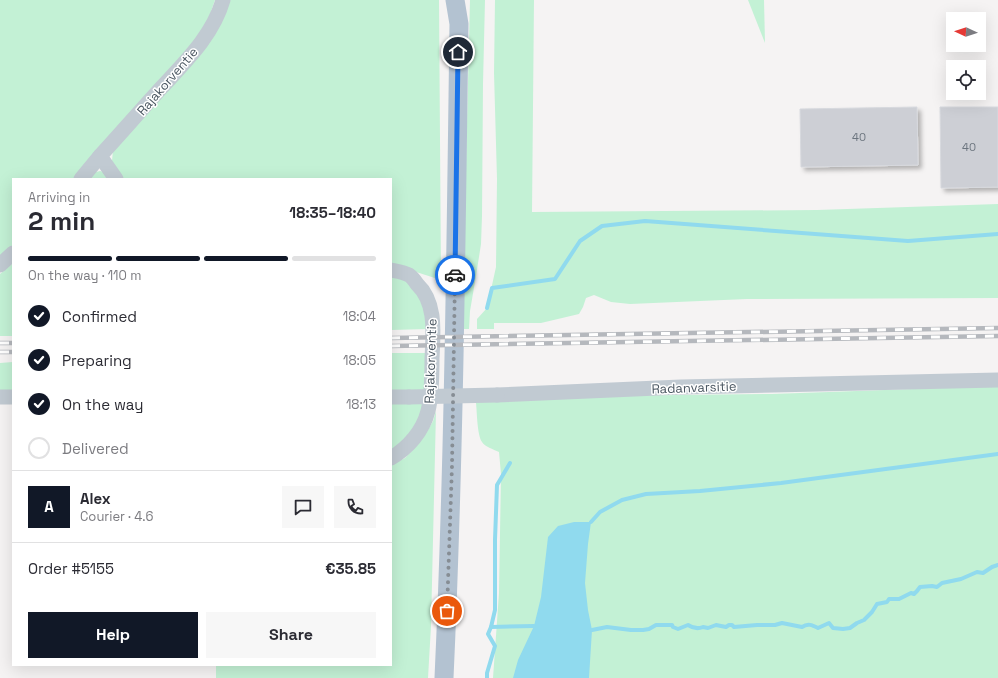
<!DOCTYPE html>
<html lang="en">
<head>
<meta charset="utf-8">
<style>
  :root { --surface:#fff; --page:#f7f7f7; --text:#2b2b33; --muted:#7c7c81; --line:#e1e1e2; --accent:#111827 }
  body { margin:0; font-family:"Space Grotesk",sans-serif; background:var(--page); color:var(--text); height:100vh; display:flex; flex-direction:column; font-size:15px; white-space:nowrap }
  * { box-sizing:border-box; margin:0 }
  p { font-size:13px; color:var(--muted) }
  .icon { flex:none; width:22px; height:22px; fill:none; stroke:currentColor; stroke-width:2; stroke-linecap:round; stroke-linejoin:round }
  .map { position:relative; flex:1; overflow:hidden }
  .details { position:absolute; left:12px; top:178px; width:380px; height:488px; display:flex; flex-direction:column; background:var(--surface); border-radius:0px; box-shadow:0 4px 16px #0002 }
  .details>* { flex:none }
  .needle { width:26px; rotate:273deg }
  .buttons { position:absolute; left:946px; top:12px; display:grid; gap:8px }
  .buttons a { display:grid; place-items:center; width:40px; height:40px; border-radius:0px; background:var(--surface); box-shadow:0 4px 16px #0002; font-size:20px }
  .pin { position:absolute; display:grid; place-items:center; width:34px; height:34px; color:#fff; margin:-17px; border:2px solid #fff; border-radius:50%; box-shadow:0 1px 4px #0007 }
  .courier { position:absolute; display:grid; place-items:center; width:40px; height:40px; margin:-20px; border:3px solid #1a73e8; border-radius:50%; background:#fff; color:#222; box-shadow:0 1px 5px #0007 }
  .summary em { font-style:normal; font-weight:800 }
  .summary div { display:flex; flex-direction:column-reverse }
  .summary { display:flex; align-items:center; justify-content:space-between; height:68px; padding:0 16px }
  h1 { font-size:26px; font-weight:800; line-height:30px }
  .bar { display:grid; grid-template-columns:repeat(4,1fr); gap:6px 4px; align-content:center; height:48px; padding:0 16px }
  .bar i { height:5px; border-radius:3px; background:var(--line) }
  .bar .current { background:var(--accent) }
  .bar p { grid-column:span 4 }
  .line { display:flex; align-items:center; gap:10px; padding:0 16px; border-top:1px solid var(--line) }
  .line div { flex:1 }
  .round { display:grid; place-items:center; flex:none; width:42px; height:42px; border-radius:0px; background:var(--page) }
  ol { padding:0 16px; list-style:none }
  li { display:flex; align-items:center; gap:12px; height:44px }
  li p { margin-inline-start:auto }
  li .icon { padding:4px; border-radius:50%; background:var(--accent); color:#fff; stroke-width:4 }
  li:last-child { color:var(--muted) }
  li i { width:22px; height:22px; border:2px solid var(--line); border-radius:50% }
  .button { display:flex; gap:8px; margin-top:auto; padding:8px 16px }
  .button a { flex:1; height:46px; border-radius:0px; background:var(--accent); color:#fff; font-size:16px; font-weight:800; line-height:46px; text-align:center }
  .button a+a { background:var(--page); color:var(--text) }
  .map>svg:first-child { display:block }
  .green { fill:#c3f1d5 }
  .water { fill:#90daee }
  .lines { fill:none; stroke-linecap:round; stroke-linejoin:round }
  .stream { stroke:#90daee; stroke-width:4 }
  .building { fill:#cdcfd5; stroke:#d7d9de; filter:url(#shadow) }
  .minor { stroke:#c1cad2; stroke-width:15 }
  .major { stroke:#b3c2d1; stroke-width:19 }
  .rail-casing { stroke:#b5b8bd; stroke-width:4.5 }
  .rail { stroke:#fff; stroke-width:3; stroke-dasharray:9; stroke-linecap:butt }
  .minor-bridge { stroke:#c1cad2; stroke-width:15 }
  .done { stroke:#868d94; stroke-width:4; stroke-dasharray:0 7.2 }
  .route { stroke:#1a73e8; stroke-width:5 }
  .labels { text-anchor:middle; stroke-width:3; stroke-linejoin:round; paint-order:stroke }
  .number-label { font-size:11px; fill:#6b747e }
  .street-label { font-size:13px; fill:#4a5661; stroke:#fff }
</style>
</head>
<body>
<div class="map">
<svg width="998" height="678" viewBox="0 0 998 678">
  <defs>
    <filter id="shadow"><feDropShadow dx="3.5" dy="3.5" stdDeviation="2" flood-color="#0004"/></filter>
  </defs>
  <rect width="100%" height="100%" fill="#f5f3f3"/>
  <g class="green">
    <polygon points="0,0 215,0 207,23 195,40 74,179 13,179 13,245 0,257"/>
    <polygon points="227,0 439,0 441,280 410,270 391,265 391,179 120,179 112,161 113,150"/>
    <polygon points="470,0 485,0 483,84 482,216 481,244 476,276 470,311 469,329 462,329"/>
    <polygon points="495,0 534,0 532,212 817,210 998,204 998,298 747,299 630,304 611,302 594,295 586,298 583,307 579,314 541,323 494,323 494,329 477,329 477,319 487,308 496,267 497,179 494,73"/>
    <polygon points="748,0 764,0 765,43"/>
    <polygon points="100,171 104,172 112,179 87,179 92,173"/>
    <polygon points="13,263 13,336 0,336 0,274"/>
    <polygon points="391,277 406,280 424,302 428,329 391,330"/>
    <polygon points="391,353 429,353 427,390 391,390"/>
    <polygon points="13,362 13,392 0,392 0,363"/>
    <path d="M 998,386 L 998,678 L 493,678 L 499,593 L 501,474 L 499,452 C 493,449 485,447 482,442 C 477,435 477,411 476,403 L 498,397 L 772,394 Z"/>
    <polygon points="391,402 426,403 417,429 391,454"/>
    <polygon points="436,411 431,626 428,678 216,678 216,665 391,665 391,465 405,458 419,443 428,430 433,421"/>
  </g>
  <polygon class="water" points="574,522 591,522 588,544 585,583 588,610 592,630 589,678 513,678 518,660 534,626 541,597 548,537 558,526"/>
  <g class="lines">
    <g class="stream">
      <polyline points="487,308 492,288 555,279 580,241 602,226 645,221 908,241 998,234"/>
      <polyline points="510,463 497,485 495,540 495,610 491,627 534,626"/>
      <polyline points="591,522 600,512 622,500 646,494 700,491 781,483 998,454"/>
      <path d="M 592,630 L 607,627 L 631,630 L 643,630 L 649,629 L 656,625 L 672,625 L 673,627 L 678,629 L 688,625 C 694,629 698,629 703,627 L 708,628 L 716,625 L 726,627 L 729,625 L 732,625 L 734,627 L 757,625 L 775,625 L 782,623 L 802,627 C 808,623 812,625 818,628 L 829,623 L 833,628 L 843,629 L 850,628 L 857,623 L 864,620 L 872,612 L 877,604 L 887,602 L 889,599 L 899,599 L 911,593 L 914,594 L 917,591 L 920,587 L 932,586 L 937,587 L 942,583 L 961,579 L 977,572 L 983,573 L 992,567 L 998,565"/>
      <polyline points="487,678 487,673 495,646 488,634 491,627"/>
    </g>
  </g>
  <g class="building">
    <polygon points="917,107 918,165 801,167 800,109"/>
    <polygon points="940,107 998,107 998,187 941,188"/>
  </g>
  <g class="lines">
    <g class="minor">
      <polyline points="81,179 100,156"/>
      <path d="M 116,179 L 100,156 C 121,133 141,110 162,87 C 186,61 213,35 223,0"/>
      <polyline points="0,265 13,253"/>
      <path d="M 391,270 C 396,271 404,272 409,275 C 412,277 415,281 417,284 C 437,303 433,334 432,359 C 432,375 432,395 428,411 C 423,431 408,448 391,458"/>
      <polyline points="497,395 681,387 998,380"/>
      <polyline points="0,397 13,397"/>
      <polyline points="391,397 409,397"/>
    </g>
    <path class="major" d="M 444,678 C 454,460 456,242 459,24 L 455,0"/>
    <g class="rail-casing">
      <g id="rail">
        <polyline points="391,338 998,328"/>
        <polyline points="0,343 13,343"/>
        <polyline points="391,346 998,336"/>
        <polyline points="0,352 13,352"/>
      </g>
    </g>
    <use href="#rail" class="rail"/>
    <polyline class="minor-bridge" points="409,397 497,395"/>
  </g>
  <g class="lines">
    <polyline class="done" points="447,611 452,466 455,275"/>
    <polyline class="route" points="455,275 458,52"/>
  </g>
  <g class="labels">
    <g class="number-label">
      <text x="859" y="141">40</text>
      <text x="969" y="151">40</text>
    </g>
    <g class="street-label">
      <text transform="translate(167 81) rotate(-49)" y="5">Rajakorventie</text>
      <text transform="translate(430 361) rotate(-88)" y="5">Rajakorventie</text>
      <text transform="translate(694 387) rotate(-2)" y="5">Radanvarsitie</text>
    </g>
  </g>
</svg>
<div class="buttons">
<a><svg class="needle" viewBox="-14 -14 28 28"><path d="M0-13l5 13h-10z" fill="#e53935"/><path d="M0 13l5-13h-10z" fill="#7c7c81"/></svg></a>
<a><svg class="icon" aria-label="locate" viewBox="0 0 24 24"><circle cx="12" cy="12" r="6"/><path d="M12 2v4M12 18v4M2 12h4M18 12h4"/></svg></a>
</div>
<div class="pin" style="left:447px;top:611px;background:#ea580c"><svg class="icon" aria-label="bag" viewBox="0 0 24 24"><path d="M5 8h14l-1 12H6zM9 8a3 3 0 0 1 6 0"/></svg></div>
<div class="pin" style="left:458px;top:52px;background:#1f2937"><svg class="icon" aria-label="home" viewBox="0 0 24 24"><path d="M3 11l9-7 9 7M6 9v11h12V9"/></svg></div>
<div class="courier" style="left:455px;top:275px"><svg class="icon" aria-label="car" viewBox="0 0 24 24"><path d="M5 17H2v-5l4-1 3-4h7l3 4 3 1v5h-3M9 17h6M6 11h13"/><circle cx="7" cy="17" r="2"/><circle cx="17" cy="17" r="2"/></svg></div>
<section class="details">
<div class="summary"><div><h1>2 min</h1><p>Arriving in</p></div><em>18:35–18:40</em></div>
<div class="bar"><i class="current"></i><i class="current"></i><i class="current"></i><i></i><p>On the way · 110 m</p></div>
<ol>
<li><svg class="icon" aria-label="check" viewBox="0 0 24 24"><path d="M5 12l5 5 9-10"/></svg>Confirmed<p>18:04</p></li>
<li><svg class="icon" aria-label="check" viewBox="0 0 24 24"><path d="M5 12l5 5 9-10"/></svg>Preparing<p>18:05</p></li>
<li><svg class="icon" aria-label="check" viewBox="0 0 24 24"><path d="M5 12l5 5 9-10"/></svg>On the way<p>18:13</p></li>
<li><i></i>Delivered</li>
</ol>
<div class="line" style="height:72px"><b class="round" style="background:var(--accent);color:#fff">A</b><div><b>Alex</b><p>Courier · 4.6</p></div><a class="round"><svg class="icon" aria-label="chat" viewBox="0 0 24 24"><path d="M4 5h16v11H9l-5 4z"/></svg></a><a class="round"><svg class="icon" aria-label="phone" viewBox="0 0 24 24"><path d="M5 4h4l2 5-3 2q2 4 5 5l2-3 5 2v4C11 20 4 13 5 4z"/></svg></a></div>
<div class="line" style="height:52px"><div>Order #5155</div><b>€35.85</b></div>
<div class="button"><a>Help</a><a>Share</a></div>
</section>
</div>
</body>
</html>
